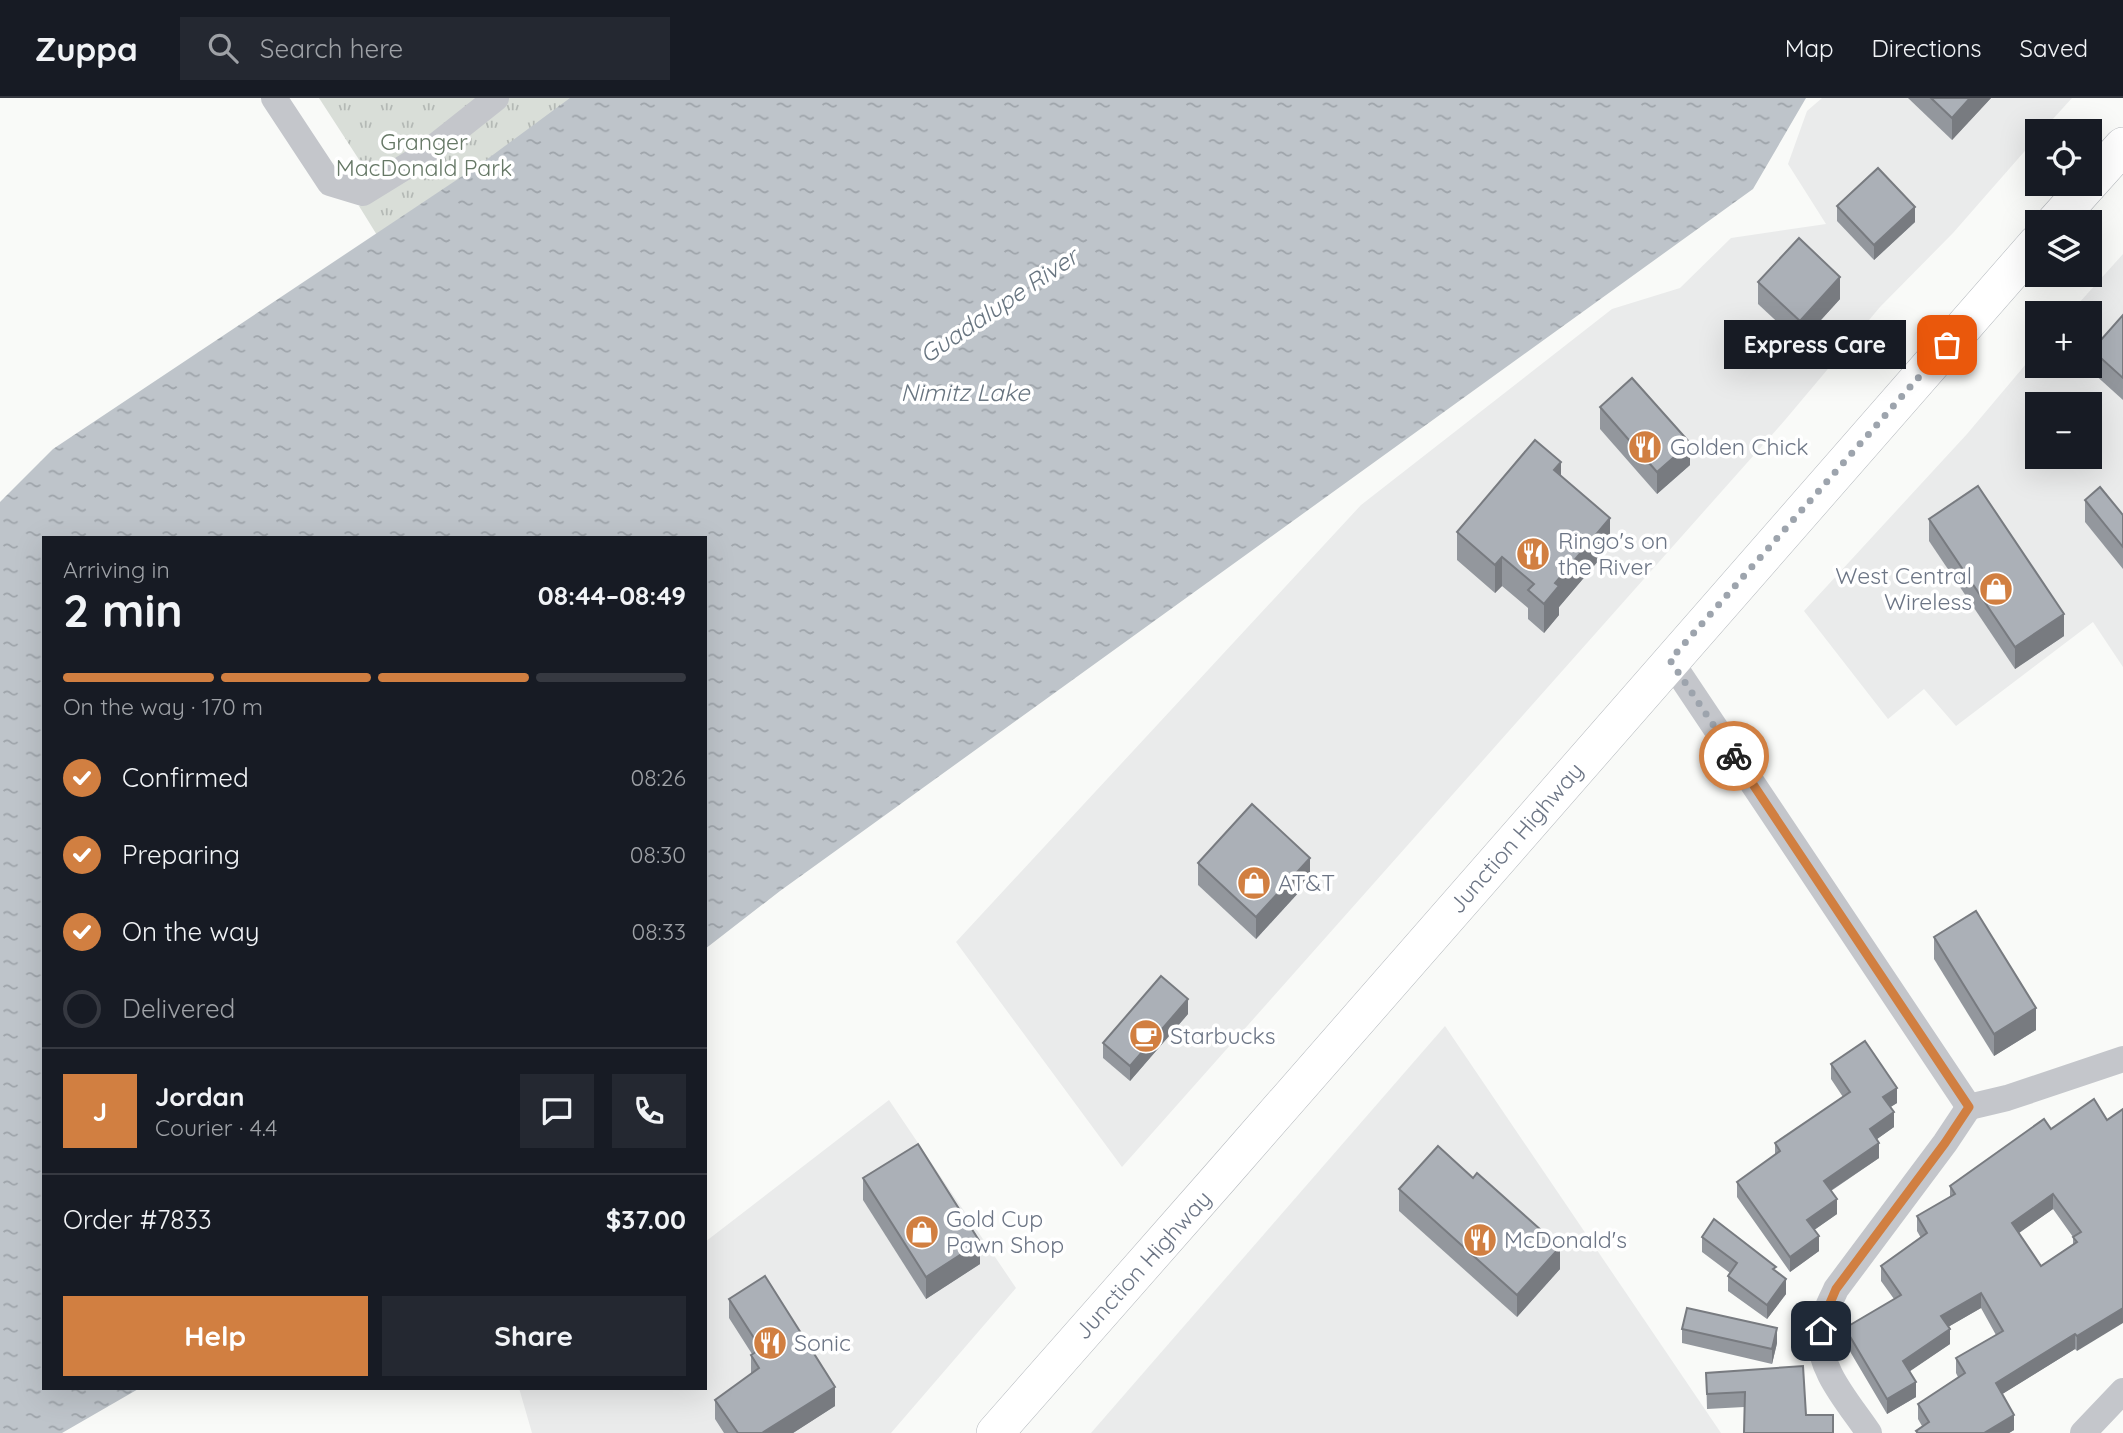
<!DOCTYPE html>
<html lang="en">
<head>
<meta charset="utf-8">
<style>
  :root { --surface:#171b24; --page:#242831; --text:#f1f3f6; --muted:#9ea1a6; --line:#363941; --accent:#d17f41 }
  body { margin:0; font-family:Quicksand,sans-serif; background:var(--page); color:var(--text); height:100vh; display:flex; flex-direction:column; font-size:26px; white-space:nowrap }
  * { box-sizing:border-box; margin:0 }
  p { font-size:23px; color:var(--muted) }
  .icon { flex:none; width:38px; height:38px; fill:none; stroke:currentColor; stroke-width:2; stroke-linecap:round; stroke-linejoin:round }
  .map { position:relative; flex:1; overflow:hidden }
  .details { position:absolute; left:42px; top:438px; width:665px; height:854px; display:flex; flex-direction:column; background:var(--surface); border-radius:0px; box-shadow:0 7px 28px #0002 }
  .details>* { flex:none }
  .tools { position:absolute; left:2025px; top:21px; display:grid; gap:14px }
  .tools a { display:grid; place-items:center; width:77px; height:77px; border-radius:0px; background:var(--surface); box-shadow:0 7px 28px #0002; font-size:35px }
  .pin { position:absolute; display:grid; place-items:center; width:60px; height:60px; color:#fff; margin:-30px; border-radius:14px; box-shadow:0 4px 10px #0006 }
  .courier { position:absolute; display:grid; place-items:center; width:70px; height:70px; margin:-35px; border:5px solid #d17f41; border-radius:50%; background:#fff; color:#222; box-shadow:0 2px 9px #0007 }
  .bubble { position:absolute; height:49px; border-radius:0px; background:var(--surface); box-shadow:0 7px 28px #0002; font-size:23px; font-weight:700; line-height:49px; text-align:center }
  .overview em { font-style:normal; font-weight:700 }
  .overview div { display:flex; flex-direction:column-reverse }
  .overview { display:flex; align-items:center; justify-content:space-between; height:119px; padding:0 21px }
  h1 { font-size:46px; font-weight:700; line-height:52px }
  .bar { display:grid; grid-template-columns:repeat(4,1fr); gap:10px 7px; align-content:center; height:84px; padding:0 21px }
  .bar i { height:9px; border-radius:5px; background:var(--line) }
  .bar .selected { background:var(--accent) }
  .bar p { grid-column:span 4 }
  .line { display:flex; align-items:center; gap:18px; padding:0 21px; border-top:2px solid var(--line) }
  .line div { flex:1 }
  .round { display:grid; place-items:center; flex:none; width:74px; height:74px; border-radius:0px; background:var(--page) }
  ol { padding:0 21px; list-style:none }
  li { display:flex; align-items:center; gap:21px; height:77px }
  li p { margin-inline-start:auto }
  li .icon { padding:7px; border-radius:50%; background:var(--accent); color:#fff; stroke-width:4 }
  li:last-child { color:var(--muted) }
  li i { width:38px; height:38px; border:4px solid var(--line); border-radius:50% }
  .cta { display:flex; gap:14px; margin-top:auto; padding:14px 21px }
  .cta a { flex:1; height:80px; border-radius:0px; background:var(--accent); color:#fff; font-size:28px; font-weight:700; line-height:80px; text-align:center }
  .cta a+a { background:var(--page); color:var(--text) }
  header { display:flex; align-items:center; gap:42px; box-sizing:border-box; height:98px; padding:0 35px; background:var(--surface); border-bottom:2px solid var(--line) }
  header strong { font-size:33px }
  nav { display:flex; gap:38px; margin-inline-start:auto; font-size:24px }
  .search { width:490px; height:63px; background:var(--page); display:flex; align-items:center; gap:18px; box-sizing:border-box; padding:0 24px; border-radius:0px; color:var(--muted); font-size:26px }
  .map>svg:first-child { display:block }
  .built { fill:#eaebeb; fill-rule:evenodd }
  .grass { fill:url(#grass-tufts) }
  .water { fill:url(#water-ripples) }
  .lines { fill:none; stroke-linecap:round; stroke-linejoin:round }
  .secondary-casing { stroke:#b4b8bd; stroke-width:38 }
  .street { stroke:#c4c6cb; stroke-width:26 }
  .secondary { stroke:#fff; stroke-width:37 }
  .wall { fill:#93979d; fill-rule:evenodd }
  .shaded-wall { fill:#787b80 }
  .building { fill:#abb0b7; stroke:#787b80; stroke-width:2; fill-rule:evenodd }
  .done { stroke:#9da4ad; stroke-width:7; stroke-dasharray:0 12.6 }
  .route { stroke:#d17f41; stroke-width:9 }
  .labels { text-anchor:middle; stroke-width:7; stroke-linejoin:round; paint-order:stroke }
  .park-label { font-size:23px; fill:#667866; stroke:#fff }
  .poi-label { font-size:23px; fill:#6c7585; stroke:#fff; text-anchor:start }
  .street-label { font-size:23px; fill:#6c7585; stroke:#fff }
  .water-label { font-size:24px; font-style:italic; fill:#687580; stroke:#fff }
</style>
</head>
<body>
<header>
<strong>Zuppa</strong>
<div class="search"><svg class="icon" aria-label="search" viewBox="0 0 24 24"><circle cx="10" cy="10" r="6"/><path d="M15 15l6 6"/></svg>Search here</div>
<nav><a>Map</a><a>Directions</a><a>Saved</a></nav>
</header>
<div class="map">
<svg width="2123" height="1335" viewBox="0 0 2123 1335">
  <defs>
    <pattern id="grass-tufts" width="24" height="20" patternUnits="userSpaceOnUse" patternTransform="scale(1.75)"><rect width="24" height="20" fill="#d9ded8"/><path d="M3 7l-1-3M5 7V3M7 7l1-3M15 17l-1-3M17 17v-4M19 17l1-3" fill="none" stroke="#b4b9b5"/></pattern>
    <pattern id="water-ripples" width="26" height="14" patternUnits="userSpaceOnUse" patternTransform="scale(1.75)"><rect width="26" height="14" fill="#bec4ca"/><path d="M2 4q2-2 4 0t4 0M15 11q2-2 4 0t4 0" fill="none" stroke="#9ea4aa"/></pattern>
  </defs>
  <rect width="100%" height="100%" fill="#f9faf8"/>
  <g class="built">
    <polygon points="1822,0 2072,0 2042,33 2037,33 2037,39 1953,135 1880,209 1785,322 1122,1069 956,844 1361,407 1612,211 1680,190 1731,140 1826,126 1788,66 1807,13"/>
    <path d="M 2123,156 L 2123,569 L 2093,524 L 1956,628 L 1924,591 L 1888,621 L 1804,513 L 1967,336 L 2037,253 L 2037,268 L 2090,268 L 2090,215 L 2070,215 ZM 2037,306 L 2090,306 L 2090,359 L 2037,359 Z"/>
    <polygon points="1445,928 1721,1335 1091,1335"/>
    <polygon points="889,1002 1016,1190 891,1335 532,1335 519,1290 705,1290 705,1144"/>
  </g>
  <polygon class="grass" points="319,0 614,0 393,163 359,108 380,94"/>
  <polygon class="water" points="570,0 1806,0 1753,91 780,793 705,851 705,439 44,439 44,1290 140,1290 62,1335 0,1335 0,404 53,351 482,65"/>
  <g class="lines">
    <g class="secondary-casing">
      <g id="secondary">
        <polyline points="2055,124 2123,48"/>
        <path d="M 995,1335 C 1344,940 1688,541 2037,145"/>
      </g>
    </g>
    <g class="street">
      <polyline points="274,0 330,85 363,95 423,58 496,0"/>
      <polyline points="1670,562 1969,1009"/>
      <polyline points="1969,1009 2007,1000 2123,961"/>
      <path d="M 1869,1335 C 1849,1305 1817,1271 1820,1233 C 1822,1218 1830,1205 1836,1191 L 1945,1045 L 1969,1009"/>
      <polyline points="2083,1335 2123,1293"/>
    </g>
    <use href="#secondary" class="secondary"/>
  </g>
  <g class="wall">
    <polygon points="1908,0 1991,0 1952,42"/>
    <polygon points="1837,108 1915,124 1874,162 1837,123"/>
    <polygon points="1758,184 1840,201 1800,245 1758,206"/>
    <polygon points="2123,217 2123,302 2092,274 2092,252"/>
    <polygon points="1600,309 1690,367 1657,396 1600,331"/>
    <polygon points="1561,378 1610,449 1559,509 1559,517 1544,535 1528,521 1528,510 1502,488 1495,495 1457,462 1457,434"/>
    <polygon points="2085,402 2123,417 2123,471 2085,424"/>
    <polygon points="1929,421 2064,538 2015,571 1929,443"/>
    <polygon points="1198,765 1310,782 1256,841 1198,787"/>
    <polygon points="1934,839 2036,932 1994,958 1934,861"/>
    <polygon points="1188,916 1130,983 1103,960 1103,945"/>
    <polygon points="1831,966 1897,1005 1890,1009 1894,1029 1877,1041 1879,1060 1831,1093 1837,1116 1814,1132 1819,1153 1790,1174 1737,1099 1737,1084 1775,1057 1775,1045 1843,999 1831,981"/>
    <path d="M 2094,1001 L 2077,1253 L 2075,1251 L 2002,1296 L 2014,1332 L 2009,1335 L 1916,1335 L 1916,1333 L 1922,1328 L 1918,1321 L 1918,1306 L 1958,1279 L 1956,1275 L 1956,1260 L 1996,1237 L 1981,1210 L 1948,1229 L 1950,1246 L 1909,1273 L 1916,1299 L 1887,1316 L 1845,1245 L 1845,1230 L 1894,1201 L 1881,1183 L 1881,1168 L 1921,1140 L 1917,1133 L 1917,1118 L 1950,1100 L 1950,1088 L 2051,1031 ZM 2053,1111 L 2073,1139 L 2073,1146 L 2041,1168 L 2018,1135 Z"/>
    <polygon points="863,1080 980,1166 926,1201 863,1102"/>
    <polygon points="1399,1091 1560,1171 1517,1219 1399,1113"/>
    <polygon points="1702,1139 1776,1173 1786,1196 1767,1221 1728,1193 1728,1178 1730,1175 1702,1154"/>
    <polygon points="729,1201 835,1308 793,1335 724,1335 715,1321 715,1302 751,1276 751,1257 752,1256 729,1220"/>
    <polygon points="1682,1231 1777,1245 1772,1266 1682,1245"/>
    <polygon points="1706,1275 1806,1317 1833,1335 1744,1309 1707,1311"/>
  </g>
  <g class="shaded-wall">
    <polygon points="1970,0 1991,0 1952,42 1952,20"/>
    <polygon points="1915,109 1915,124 1874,162 1874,147"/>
    <polygon points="1840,179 1840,201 1800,245 1800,223"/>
    <polygon points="1690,345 1690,367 1657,396 1657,374"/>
    <polygon points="1561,364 1561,393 1554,372"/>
    <polygon points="1610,420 1610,449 1559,509 1559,517 1544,535 1544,506 1555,485"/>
    <polygon points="1502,459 1502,488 1495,495 1495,467"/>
    <polygon points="2064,516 2064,538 2015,571 2015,549"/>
    <polygon points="1310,760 1310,782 1256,841 1256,819"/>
    <polygon points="1188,901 1188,916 1130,983 1130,968"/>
    <polygon points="2036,910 2036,932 1994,958 1994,936"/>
    <polygon points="1897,990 1897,1005 1883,1014 1883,999"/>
    <polygon points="1894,1014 1894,1029 1870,1046 1870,1031"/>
    <polygon points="1879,1045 1879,1060 1824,1097 1824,1083"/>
    <polygon points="2053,1096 2053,1111 2012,1140 2012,1125"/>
    <polygon points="1837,1101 1837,1116 1807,1137 1807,1122"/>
    <polygon points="1819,1138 1819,1153 1790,1174 1790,1159"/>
    <polygon points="980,1144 980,1166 926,1201 926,1179"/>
    <polygon points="1560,1149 1560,1171 1517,1219 1517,1197"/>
    <polygon points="1786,1181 1786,1196 1767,1221 1767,1207"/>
    <polygon points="1981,1195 1981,1210 1941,1233 1941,1218"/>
    <polygon points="2123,1210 2123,1225 2077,1253 2077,1238"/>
    <polygon points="1777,1230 1777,1245 1772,1266 1772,1251"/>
    <polygon points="1950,1231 1950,1246 1903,1278 1903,1263"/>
    <polygon points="2075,1236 2075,1251 1996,1300 1996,1285"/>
    <polygon points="1916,1284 1916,1299 1887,1316 1887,1301"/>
    <polygon points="835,1289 835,1308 793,1335 762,1335"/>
    <polygon points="2014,1317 2014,1332 2009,1335 1984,1335"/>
  </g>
  <g class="building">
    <polygon points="1931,0 1970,0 1952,20"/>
    <polygon points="1878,70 1915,109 1874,147 1837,108"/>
    <polygon points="1799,140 1840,179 1800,223 1758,184"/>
    <polygon points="2123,217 2123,280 2092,252"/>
    <polygon points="1632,280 1690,345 1657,374 1600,309"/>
    <polygon points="1535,342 1561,364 1554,372 1610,420 1555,485 1559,488 1544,506 1528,492 1534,486 1502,459 1495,467 1457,434"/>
    <polygon points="1978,388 2064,516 2015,549 1929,421"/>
    <polygon points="2100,389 2123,417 2123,449 2085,402"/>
    <polygon points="1252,706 1310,760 1256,819 1198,765"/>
    <polygon points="1976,813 2036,910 1994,936 1934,839"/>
    <polygon points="1161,878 1188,901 1130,968 1103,945"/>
    <polygon points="1865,943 1897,990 1883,999 1894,1014 1870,1031 1879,1045 1824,1083 1837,1101 1807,1122 1819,1138 1790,1159 1737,1084 1780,1053 1775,1045 1850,994 1831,966"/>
    <path d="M 2094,1001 L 2107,1022 L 2123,1011 L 2123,1210 L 2077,1238 L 2075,1236 L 1996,1285 L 2014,1317 L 1984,1335 L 1918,1335 L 1916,1333 L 1929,1324 L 1918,1306 L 1965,1275 L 1956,1260 L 2003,1233 L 1981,1195 L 1941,1218 L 1950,1231 L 1903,1263 L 1916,1284 L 1887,1301 L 1845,1230 L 1901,1197 L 1881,1168 L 1927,1135 L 1917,1118 L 1955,1096 L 1950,1088 L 2044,1021 L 2051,1031 ZM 2053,1096 L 2081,1134 L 2073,1139 L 2077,1144 L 2041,1168 L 2012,1125 Z"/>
    <polygon points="918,1046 980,1144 926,1179 863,1080"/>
    <polygon points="1438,1048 1473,1080 1477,1075 1560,1149 1517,1197 1399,1091"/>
    <polygon points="1714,1121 1776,1169 1773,1171 1786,1181 1767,1207 1728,1178 1737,1165 1702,1139"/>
    <polygon points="765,1178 835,1289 762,1335 738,1335 715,1302 759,1270 751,1257 761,1251 729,1201"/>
    <polygon points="1687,1210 1777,1230 1772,1251 1682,1231"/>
    <polygon points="1803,1268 1806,1317 1833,1317 1833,1335 1744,1335 1745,1294 1707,1296 1706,1275"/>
  </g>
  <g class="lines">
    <polyline class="done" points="1734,658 1670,562 1947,247"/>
    <polyline class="route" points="1734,658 1969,1009 1945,1045 1836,1191 1824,1219 1821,1233"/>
  </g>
  <defs>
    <g id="restaurant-disc" transform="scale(1.75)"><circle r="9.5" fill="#d17f41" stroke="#fff"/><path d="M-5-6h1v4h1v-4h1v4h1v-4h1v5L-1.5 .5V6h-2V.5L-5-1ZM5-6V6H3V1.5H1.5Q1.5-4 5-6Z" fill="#fff"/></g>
    <g id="shop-disc" transform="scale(1.75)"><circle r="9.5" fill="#d17f41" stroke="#fff"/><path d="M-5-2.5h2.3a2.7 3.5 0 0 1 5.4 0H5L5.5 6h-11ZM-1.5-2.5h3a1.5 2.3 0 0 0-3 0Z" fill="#fff"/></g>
    <g id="cafe-disc" transform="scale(1.75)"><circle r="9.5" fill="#d17f41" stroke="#fff"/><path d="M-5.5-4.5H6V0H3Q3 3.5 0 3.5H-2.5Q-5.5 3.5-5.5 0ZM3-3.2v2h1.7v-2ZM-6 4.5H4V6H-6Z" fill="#fff"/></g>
  </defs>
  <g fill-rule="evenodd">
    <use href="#restaurant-disc" x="1645" y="349"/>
    <use href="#restaurant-disc" x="1533" y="456"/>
    <use href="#shop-disc" x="1996" y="491"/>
    <use href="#shop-disc" x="1254" y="785"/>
    <use href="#cafe-disc" x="1146" y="938"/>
    <use href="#shop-disc" x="922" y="1134"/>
    <use href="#restaurant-disc" x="1480" y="1142"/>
    <use href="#restaurant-disc" x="770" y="1245"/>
  </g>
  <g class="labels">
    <g class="park-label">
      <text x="424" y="52">Granger<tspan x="424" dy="26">MacDonald Park</tspan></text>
    </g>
    <g class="poi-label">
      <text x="1670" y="357">Golden Chick</text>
      <text x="1558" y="451">Ringo's on<tspan x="1558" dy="26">the River</tspan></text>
      <text x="1972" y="486" text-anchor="end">West Central<tspan x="1972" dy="26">Wireless</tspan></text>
      <text x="1278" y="793">AT&amp;T</text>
      <text x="1170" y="946">Starbucks</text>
      <text x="946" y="1129">Gold Cup<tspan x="946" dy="26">Pawn Shop</tspan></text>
      <text x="1504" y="1150">McDonald's</text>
      <text x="794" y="1253">Sonic</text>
    </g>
    <g class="street-label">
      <text transform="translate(1516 740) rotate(-49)" y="8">Junction Highway</text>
      <text transform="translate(1143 1167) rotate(-48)" y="8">Junction Highway</text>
    </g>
    <g class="water-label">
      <text transform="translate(999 208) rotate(-34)" y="8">Guadalupe River</text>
      <text x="965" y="303">Nimitz Lake</text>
    </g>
  </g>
</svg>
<div class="tools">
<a><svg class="icon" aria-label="locate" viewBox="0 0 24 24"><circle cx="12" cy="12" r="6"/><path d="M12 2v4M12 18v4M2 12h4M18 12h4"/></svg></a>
<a><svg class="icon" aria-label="layers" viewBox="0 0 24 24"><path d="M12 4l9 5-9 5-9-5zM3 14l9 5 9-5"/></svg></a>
<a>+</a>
<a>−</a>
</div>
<div class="pin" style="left:1947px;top:247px;background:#ea580c"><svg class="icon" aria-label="bag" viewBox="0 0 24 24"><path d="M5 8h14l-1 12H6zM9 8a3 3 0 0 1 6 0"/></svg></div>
<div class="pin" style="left:1821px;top:1233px;background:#1f2937"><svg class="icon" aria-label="home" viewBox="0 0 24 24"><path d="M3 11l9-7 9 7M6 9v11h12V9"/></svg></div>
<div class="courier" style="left:1734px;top:658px"><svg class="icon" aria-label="bike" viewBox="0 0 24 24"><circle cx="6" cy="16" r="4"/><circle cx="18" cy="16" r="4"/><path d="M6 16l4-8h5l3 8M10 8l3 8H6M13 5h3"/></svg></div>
<div class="bubble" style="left:1724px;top:222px;width:182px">Express Care</div>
<section class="details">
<div class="overview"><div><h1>2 min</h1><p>Arriving in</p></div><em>08:44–08:49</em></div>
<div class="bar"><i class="selected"></i><i class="selected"></i><i class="selected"></i><i></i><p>On the way · 170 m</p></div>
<ol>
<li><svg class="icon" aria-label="check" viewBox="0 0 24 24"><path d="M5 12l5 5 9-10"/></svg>Confirmed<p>08:26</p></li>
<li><svg class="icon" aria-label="check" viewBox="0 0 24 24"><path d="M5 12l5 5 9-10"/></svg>Preparing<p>08:30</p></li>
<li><svg class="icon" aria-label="check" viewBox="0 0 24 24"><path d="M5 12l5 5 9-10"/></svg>On the way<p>08:33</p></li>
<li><i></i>Delivered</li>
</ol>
<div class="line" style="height:126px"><b class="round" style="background:var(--accent);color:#fff">J</b><div><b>Jordan</b><p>Courier · 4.4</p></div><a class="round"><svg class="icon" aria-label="chat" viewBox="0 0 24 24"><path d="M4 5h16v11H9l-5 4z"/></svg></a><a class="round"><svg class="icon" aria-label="phone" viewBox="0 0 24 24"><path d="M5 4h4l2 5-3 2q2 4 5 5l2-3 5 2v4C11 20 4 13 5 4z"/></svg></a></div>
<div class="line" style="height:91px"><div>Order #7833</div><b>$37.00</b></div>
<div class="cta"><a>Help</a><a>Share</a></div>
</section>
</div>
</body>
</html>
